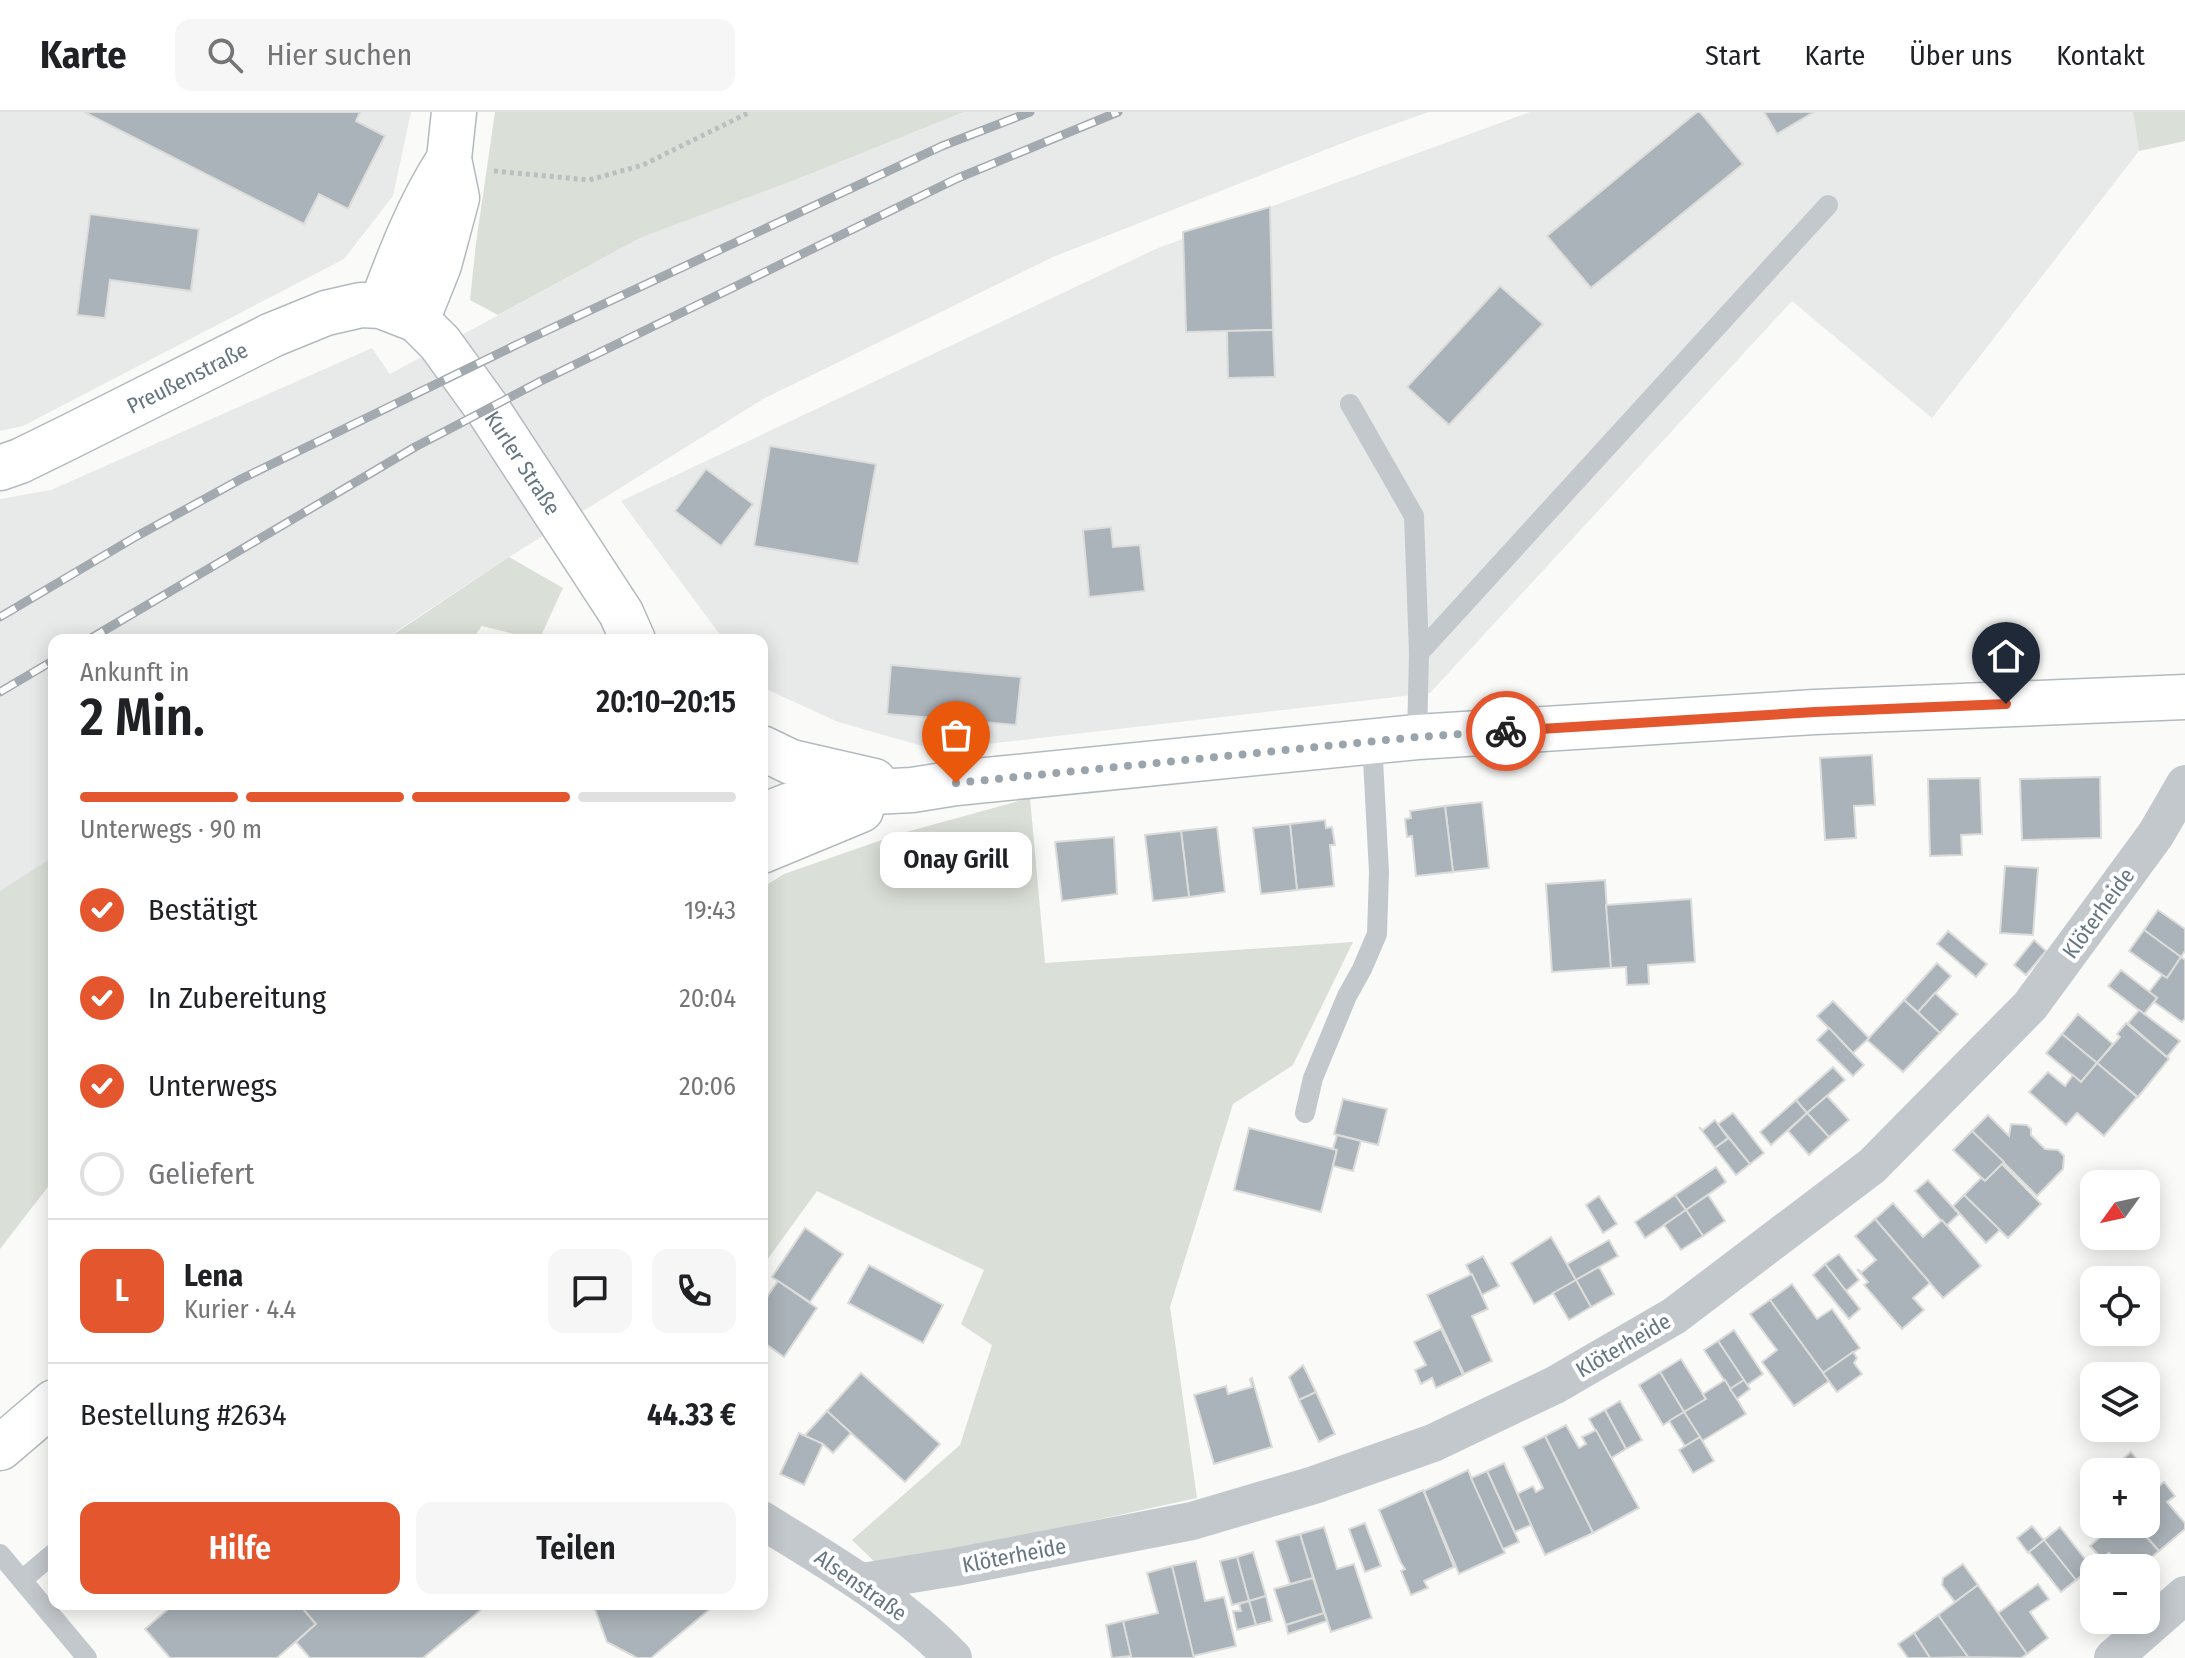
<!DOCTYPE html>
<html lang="de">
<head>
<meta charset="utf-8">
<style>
  :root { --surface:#fff; --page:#f6f6f6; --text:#202124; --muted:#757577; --line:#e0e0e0; --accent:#e4572e }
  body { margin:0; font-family:"Fira Sans Condensed",sans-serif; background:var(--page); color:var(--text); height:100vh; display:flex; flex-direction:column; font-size:30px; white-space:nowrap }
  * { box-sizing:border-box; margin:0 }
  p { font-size:26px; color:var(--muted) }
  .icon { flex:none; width:44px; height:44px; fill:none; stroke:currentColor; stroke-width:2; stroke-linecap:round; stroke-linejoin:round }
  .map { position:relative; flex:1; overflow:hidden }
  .sheet { position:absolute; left:48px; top:522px; width:720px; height:976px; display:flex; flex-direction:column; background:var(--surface); border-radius:16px; box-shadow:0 4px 20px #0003 }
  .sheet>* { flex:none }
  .needle { width:52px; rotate:237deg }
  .buttons { position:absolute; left:2080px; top:1058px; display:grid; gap:16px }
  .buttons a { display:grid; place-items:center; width:80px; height:80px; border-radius:16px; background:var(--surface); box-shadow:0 4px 20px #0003; font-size:40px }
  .pin { position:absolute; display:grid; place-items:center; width:68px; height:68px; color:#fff; margin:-82px -34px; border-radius:50% 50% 50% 0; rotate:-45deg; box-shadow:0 0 8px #0007 }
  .pin .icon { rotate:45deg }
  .courier { position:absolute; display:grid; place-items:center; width:80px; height:80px; margin:-40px; border:6px solid #e4572e; border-radius:50%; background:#fff; color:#222; box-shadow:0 2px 10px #0007 }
  .bubble { position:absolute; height:56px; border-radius:16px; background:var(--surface); box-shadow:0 4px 20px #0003; font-size:26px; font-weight:600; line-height:56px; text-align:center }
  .overview em { font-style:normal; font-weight:600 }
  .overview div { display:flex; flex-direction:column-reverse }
  .overview { display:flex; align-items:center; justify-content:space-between; height:136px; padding:0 32px }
  h1 { font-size:52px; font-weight:600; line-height:60px }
  .bar { display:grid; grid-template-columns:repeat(4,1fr); gap:12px 8px; align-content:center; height:96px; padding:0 32px }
  .bar i { height:10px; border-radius:6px; background:var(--line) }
  .bar .selected { background:var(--accent) }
  .bar p { grid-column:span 4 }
  .line { display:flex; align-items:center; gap:20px; padding:0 32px; border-top:2px solid var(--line) }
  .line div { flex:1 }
  .round { display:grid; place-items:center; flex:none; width:84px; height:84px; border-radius:16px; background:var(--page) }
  ol { padding:0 32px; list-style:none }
  li { display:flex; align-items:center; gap:24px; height:88px }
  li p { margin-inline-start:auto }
  li .icon { padding:8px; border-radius:50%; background:var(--accent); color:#fff; stroke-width:4 }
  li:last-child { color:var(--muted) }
  li i { width:44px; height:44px; border:4px solid var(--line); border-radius:50% }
  .primary-button { display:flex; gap:16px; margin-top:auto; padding:16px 32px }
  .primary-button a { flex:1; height:92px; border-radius:16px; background:var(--accent); color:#fff; font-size:32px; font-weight:600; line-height:92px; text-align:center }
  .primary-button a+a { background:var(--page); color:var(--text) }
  header { display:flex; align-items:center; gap:48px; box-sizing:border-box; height:112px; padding:0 40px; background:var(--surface); border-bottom:2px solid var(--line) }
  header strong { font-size:38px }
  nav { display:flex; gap:44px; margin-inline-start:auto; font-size:28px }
  .search { width:560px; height:72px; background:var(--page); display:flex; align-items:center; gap:20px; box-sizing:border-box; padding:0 28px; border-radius:16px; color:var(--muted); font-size:30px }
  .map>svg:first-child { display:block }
  .built { fill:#e8e9e9 }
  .green { fill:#dadfd7 }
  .building { fill:#aab3b9; stroke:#dcdcda; stroke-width:2 }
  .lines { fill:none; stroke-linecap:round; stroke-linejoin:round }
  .secondary-casing { stroke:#b3babf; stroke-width:47 }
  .path { stroke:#bbbfc2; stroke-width:5; stroke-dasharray:4 4; stroke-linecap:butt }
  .lane { stroke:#c3c8cc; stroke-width:20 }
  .street { stroke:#c3c8cc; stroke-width:38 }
  .secondary { stroke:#fff; stroke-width:44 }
  .rail-casing { stroke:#a2aab0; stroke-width:9 }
  .rail { stroke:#fff; stroke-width:6; stroke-dasharray:18; stroke-linecap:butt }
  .done { stroke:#99a4ac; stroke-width:8; stroke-dasharray:0 14.4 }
  .route { stroke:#e4572e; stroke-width:10 }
  .labels { text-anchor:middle; stroke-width:8; stroke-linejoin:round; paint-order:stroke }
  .street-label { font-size:22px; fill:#657683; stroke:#fff }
</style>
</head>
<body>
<header>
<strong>Karte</strong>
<div class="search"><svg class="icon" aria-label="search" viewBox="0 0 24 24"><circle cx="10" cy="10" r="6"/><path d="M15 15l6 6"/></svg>Hier suchen</div>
<nav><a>Start</a><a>Karte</a><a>Über uns</a><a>Kontakt</a></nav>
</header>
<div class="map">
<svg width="2185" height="1546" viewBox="0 0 2185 1546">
  <rect width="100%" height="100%" fill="#fafaf8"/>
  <g class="built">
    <polygon points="0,0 411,0 393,84 344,147 23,314 0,319"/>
    <polygon points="964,0 1429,0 1358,25 1053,145 765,286 509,445 383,528 54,528 54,744 0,779 0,387 51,378 372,236 390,262 640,126 795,68"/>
    <polygon points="1530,0 2133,0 2139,39 1932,306 1792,189 1430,581 936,638 838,610 766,577 762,572 762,528 724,528 621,389 1158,136"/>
  </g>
  <g class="green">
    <polygon points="495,0 964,0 795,68 640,126 498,203 470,188 476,131"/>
    <polygon points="2133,0 2185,0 2185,29 2139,39"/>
    <polygon points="509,445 563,476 539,528 482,514 471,528 385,528"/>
    <polygon points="1030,686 1045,851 1353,830 1293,953 1233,992 1170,1195 1197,1386 880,1455 852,1428 960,1333 992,1233 961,1212 984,1158 817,1079 762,1155 762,776 784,762 899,722"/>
    <polygon points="54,744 54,1067 0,1137 0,779"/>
  </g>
  <g class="building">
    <polygon points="84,0 360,0 356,9 385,24 348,97 319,82 304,112"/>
    <polygon points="1697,0 1700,0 1743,52 1591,176 1547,124"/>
    <polygon points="1764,0 1814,0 1777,22"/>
    <polygon points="1270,95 1273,218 1186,220 1183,120"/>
    <polygon points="90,102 199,117 191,179 110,168 105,206 77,203"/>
    <polygon points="1500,174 1543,212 1449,313 1407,275"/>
    <polygon points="1273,218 1275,265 1228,266 1227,219"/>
    <polygon points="770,334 876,352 858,452 754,434"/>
    <polygon points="706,357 753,392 721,434 675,399"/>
    <polygon points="1111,415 1113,435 1140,433 1145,479 1089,485 1083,418"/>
    <polygon points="891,553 1021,565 1016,613 887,602"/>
    <polygon points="1872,643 1875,693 1854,694 1856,726 1825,728 1820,646"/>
    <polygon points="2100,665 2101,726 2022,728 2020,667"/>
    <polygon points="1980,666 1982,722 1961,723 1962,743 1930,744 1928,667"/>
    <polygon points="1482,690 1489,756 1453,760 1445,694"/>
    <polygon points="1445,694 1453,760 1416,764 1412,724 1407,725 1405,707 1411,706 1410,699"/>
    <polygon points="1325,708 1326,716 1332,715 1335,733 1330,733 1334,774 1297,778 1290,712"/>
    <polygon points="1290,712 1297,778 1261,782 1253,716"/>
    <polygon points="1217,715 1225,780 1189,785 1181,719"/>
    <polygon points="1181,719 1189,785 1153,789 1145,723"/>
    <polygon points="1114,725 1117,782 1062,789 1055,730"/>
    <polygon points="2005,754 2038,756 2033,823 2000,821"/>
    <polygon points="1605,768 1611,856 1552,860 1546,772"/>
    <polygon points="1691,787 1695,850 1648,853 1649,872 1627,873 1626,855 1611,856 1606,793"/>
    <polygon points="2158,798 2185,817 2185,839 2181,845 2144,818"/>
    <polygon points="2144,818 2181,845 2167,866 2129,839"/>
    <polygon points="1948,819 1987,852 1976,865 1937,832"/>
    <polygon points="2034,828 2046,839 2026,863 2014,853"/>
    <polygon points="2181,845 2185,848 2185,906 2182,910 2154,890 2157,886 2149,880 2162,863 2167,866"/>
    <polygon points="1937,851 1951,864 1918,900 1904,888"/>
    <polygon points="2121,858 2157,886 2144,902 2108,874"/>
    <polygon points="1935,881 1958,902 1940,921 1918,900"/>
    <polygon points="1904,888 1940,921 1903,960 1867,928"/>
    <polygon points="1833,889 1869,926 1853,941 1817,904"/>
    <polygon points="2139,898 2180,929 2167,945 2128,911"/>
    <polygon points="2078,902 2113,932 2097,951 2062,922"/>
    <polygon points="2126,911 2169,947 2138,985 2097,951 2120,925 2117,922"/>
    <polygon points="1829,916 1864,953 1853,964 1817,928"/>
    <polygon points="2062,922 2097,951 2081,970 2046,941"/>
    <polygon points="2097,951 2137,985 2104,1024 2077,1001 2066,1013 2029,980 2048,960 2065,974 2073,963 2081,970"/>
    <polygon points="1833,955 1845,968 1807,1001 1796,988"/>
    <polygon points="1827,984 1849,1008 1829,1025 1807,1001"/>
    <polygon points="1343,987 1387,997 1378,1033 1334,1022"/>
    <polygon points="1796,988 1807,1001 1771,1033 1760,1020"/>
    <polygon points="1733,1001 1764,1041 1750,1052 1718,1012"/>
    <polygon points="1807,1001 1829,1025 1809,1043 1788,1019"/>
    <polygon points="1988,1003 2009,1024 2011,1012 2027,1013 2031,1017 2031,1023 2045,1037 2058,1038 2064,1044 2063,1057 2037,1084 1972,1019"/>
    <polygon points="1715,1008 1728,1026 1715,1036 1699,1015 1703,1018"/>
    <polygon points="1249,1016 1337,1038 1321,1100 1234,1078"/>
    <polygon points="1972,1019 2004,1050 1985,1069 1953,1038"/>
    <polygon points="1337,1023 1361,1029 1353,1059 1333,1054 1337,1038 1333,1037"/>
    <polygon points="1729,1026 1750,1052 1736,1063 1715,1036"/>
    <polygon points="2002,1052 2041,1092 2008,1126 1964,1083 1981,1066 1985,1069"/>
    <polygon points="1716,1055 1726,1070 1686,1098 1675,1083"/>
    <polygon points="1928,1068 1959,1102 1946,1114 1915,1079"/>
    <polygon points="1675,1083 1686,1098 1645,1126 1635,1110"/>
    <polygon points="1708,1083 1725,1109 1703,1124 1686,1098"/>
    <polygon points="1964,1083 2000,1118 1986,1131 1953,1094"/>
    <polygon points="1599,1084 1617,1112 1603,1121 1586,1093"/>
    <polygon points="1893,1091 1923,1125 1942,1108 1981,1154 1943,1186 1875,1107"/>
    <polygon points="1686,1098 1703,1124 1681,1138 1664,1113"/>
    <polygon points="1875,1107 1930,1171 1913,1186 1924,1198 1902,1217 1864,1173 1868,1170 1857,1157 1862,1160 1876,1148 1855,1124"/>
    <polygon points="805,1116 843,1142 810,1190 772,1165"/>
    <polygon points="1551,1125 1576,1168 1534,1192 1511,1151"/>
    <polygon points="1609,1128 1618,1144 1576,1168 1567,1152"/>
    <polygon points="1839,1142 1859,1168 1846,1179 1825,1152"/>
    <polygon points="1483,1144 1499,1174 1482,1183 1466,1153"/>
    <polygon points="1825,1152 1860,1197 1849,1207 1813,1163"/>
    <polygon points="869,1153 943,1193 923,1231 848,1191"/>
    <polygon points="1599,1155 1614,1182 1591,1195 1576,1168"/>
    <polygon points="1472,1162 1488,1197 1472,1204 1492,1249 1464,1262 1427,1183"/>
    <polygon points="1576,1168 1591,1195 1569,1208 1553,1181"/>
    <polygon points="778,1169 817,1196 784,1245 762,1229 762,1192"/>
    <polygon points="1792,1172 1817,1207 1832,1197 1860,1236 1823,1261 1770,1188"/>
    <polygon points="1770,1188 1829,1269 1794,1294 1762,1250 1777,1238 1750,1202"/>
    <polygon points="1441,1217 1463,1263 1436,1276 1432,1266 1421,1272 1415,1258 1426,1253 1414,1230"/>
    <polygon points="1734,1218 1763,1262 1747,1273 1718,1229"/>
    <polygon points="1718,1229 1744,1268 1730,1277 1704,1238"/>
    <polygon points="1853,1240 1857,1246 1854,1251 1862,1262 1837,1280 1823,1261"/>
    <polygon points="1681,1247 1706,1287 1684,1300 1660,1260"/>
    <polygon points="1303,1253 1316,1280 1299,1288 1289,1265"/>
    <polygon points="1660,1260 1684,1300 1663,1313 1639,1273"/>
    <polygon points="861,1261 940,1332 905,1370 827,1299"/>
    <polygon points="1252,1266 1272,1335 1214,1352 1194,1283 1226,1274 1228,1282 1252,1275 1250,1267"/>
    <polygon points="1725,1268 1746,1302 1702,1329 1684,1300 1706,1287 1703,1282"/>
    <polygon points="1744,1268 1750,1277 1737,1287 1730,1277"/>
    <polygon points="1316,1280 1335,1322 1319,1330 1299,1288"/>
    <polygon points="1620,1289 1642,1328 1626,1337 1605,1298"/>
    <polygon points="1605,1298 1626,1337 1611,1346 1589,1307"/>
    <polygon points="827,1299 851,1321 833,1341 823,1332 804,1324"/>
    <polygon points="1684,1300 1700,1325 1685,1334 1669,1309"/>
    <polygon points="1566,1313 1579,1336 1586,1332 1582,1325 1596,1318 1639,1396 1593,1421 1545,1324"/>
    <polygon points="799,1321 823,1332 804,1373 780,1362"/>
    <polygon points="1545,1324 1593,1421 1545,1443 1517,1382 1533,1374 1536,1380 1543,1376 1523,1335"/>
    <polygon points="1700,1325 1714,1349 1693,1361 1679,1338"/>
    <polygon points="2131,1340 2155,1370 2146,1378 2146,1360 2108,1360"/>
    <polygon points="1504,1351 1531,1413 1515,1420 1487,1359"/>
    <polygon points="1468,1358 1505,1441 1459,1462 1424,1379"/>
    <polygon points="1487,1359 1519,1430 1503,1437 1471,1366"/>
    <polygon points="2164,1370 2175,1384 2167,1390 2185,1411 2185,1417 2159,1439 2135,1412 2146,1412 2146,1385"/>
    <polygon points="1423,1378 1454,1455 1424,1469 1428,1476 1411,1483 1401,1459 1405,1457 1401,1451 1379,1398"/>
    <polygon points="1365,1411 1381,1454 1365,1460 1349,1417"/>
    <polygon points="2103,1412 2135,1412 2159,1439 2139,1456 2121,1456 2109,1441 2102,1447 2090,1434 2108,1418"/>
    <polygon points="2032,1414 2044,1428 2028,1441 2017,1426"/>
    <polygon points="1324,1415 1337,1457 1354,1452 1372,1506 1331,1520 1300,1422"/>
    <polygon points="2060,1415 2092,1456 2076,1468 2044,1428"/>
    <polygon points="1300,1422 1313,1466 1290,1472 1276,1429"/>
    <polygon points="2044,1428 2076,1468 2061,1480 2029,1440"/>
    <polygon points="1253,1440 1266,1484 1249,1489 1237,1445"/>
    <polygon points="1237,1445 1249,1489 1232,1493 1220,1449"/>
    <polygon points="1196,1449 1205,1489 1224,1485 1236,1534 1193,1544 1172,1454"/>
    <polygon points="1963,1452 1978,1473 1955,1490 1942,1473 1943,1466"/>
    <polygon points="1172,1454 1194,1546 1131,1546 1123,1509 1158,1501 1147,1461"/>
    <polygon points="1313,1466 1324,1501 1286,1513 1274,1477"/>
    <polygon points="2038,1472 2049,1487 2030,1500 2048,1526 2027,1542 1998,1501"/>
    <polygon points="1978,1473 2027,1542 2021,1546 1968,1545 1938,1503"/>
    <polygon points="1266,1484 1272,1509 1256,1513 1249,1489"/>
    <polygon points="1249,1489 1256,1513 1237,1518 1233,1499 1241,1499 1239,1492"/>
    <polygon points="174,1492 299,1492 316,1512 277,1546 170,1546 145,1517"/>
    <polygon points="299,1492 488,1492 423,1546 310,1546 296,1530 316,1512"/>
    <polygon points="593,1492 716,1492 651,1546 637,1546 607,1530"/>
    <polygon points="1324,1501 1327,1509 1288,1522 1286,1513"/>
    <polygon points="1938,1503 1968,1545 1930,1546 1914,1521"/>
    <polygon points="1123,1509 1131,1544 1112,1546 1106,1513"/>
    <polygon points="1914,1521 1930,1546 1908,1546 1898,1532"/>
  </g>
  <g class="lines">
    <g class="secondary-casing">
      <g id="secondary">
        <path d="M 381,194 C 400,143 419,93 449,47"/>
        <polyline points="417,208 439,153 457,86 449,47 454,0"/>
        <path id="s1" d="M 0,356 L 20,349 L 69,325 L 272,223 L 326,201 L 361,193 L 381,194 L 417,208 L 440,231 L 487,296 L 621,501 L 633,528"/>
        <polyline points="762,636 791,650 874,669"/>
        <polyline points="762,704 790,693 835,682 912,678 956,671 1417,625 1815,600 2185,585"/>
        <polyline points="762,739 861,698"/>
        <polyline points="0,1336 54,1290"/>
      </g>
    </g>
    <polyline class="path" points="494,59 589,68 643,53 750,0"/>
    <g class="lane">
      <polyline points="1350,292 1414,404 1419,541"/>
      <polyline points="1417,625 1419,541 1828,93"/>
      <polyline points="1305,1001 1313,966 1347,884 1362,857 1377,822 1379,760 1372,629"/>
      <polyline points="0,1442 87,1546"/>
      <polyline points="22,1468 54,1441"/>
    </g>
    <g class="street">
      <path d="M 762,1408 C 829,1450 898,1489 953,1546"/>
      <polyline points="862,1470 955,1455 1192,1409 1314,1373 1433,1331 1555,1273 1674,1204 1872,1054 2030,894 2156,722 2185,672"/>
      <polyline points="2113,1546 2185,1483"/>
    </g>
    <use href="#secondary" class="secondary"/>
    <g class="rail-casing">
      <g id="rail">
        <polyline points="0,505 137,424 241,367 518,232 942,34 1030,0"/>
        <polyline points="88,528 415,335 541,269 958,66 1118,0"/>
        <polyline points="0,580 54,548"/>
      </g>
    </g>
    <use href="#rail" class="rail"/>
  </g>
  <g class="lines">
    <polyline class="done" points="956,671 1417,625 1506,619"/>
    <polyline class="route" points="1506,619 1815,600 2006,592"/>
  </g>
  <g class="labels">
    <g class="street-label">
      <text dy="8" stroke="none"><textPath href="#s1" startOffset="208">Preußenstraße</textPath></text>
      <text dy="8" stroke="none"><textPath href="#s1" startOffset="634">Kurler Straße</textPath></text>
      <text transform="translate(2098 801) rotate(-54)" y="8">Klöterheide</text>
      <text transform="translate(1623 1233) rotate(-30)" y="8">Klöterheide</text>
      <text transform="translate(1014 1443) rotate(-11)" y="8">Klöterheide</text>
      <text transform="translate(861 1473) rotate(35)" y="8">Alsenstraße</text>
    </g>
  </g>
</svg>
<div class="buttons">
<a><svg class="needle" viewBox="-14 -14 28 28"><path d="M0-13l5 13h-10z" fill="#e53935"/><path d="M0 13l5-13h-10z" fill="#757577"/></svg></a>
<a><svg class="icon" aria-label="locate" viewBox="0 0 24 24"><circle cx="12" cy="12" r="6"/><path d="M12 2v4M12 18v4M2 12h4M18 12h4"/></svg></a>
<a><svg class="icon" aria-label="layers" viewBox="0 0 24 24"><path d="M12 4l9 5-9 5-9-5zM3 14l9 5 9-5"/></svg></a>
<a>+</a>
<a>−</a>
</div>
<div class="pin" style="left:956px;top:671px;background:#ea580c"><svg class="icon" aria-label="bag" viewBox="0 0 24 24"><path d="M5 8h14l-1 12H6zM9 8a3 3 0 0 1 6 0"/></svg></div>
<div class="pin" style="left:2006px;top:592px;background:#1f2937"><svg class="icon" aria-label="home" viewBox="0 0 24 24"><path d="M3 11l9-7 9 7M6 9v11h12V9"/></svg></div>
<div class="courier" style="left:1506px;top:619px"><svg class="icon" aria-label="bike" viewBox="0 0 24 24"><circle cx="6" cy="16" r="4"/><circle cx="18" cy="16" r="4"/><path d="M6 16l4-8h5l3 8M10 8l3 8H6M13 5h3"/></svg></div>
<div class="bubble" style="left:880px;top:720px;width:152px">Onay Grill</div>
<section class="sheet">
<div class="overview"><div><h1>2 Min.</h1><p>Ankunft in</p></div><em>20:10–20:15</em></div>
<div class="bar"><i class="selected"></i><i class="selected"></i><i class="selected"></i><i></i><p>Unterwegs · 90 m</p></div>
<ol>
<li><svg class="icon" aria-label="check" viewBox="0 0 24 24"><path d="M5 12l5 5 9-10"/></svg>Bestätigt<p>19:43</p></li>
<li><svg class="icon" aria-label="check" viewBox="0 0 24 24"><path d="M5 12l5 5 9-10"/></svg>In Zubereitung<p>20:04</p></li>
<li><svg class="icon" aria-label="check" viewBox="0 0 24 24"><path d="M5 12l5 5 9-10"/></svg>Unterwegs<p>20:06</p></li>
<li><i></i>Geliefert</li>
</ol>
<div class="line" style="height:144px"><b class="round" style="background:var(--accent);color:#fff">L</b><div><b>Lena</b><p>Kurier · 4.4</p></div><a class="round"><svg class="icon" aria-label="chat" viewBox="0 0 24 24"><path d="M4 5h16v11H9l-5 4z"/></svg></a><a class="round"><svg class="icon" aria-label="phone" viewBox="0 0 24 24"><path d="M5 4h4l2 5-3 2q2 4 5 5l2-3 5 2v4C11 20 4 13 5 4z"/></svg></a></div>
<div class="line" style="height:104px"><div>Bestellung #2634</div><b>44.33 €</b></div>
<div class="primary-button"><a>Hilfe</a><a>Teilen</a></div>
</section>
</div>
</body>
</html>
